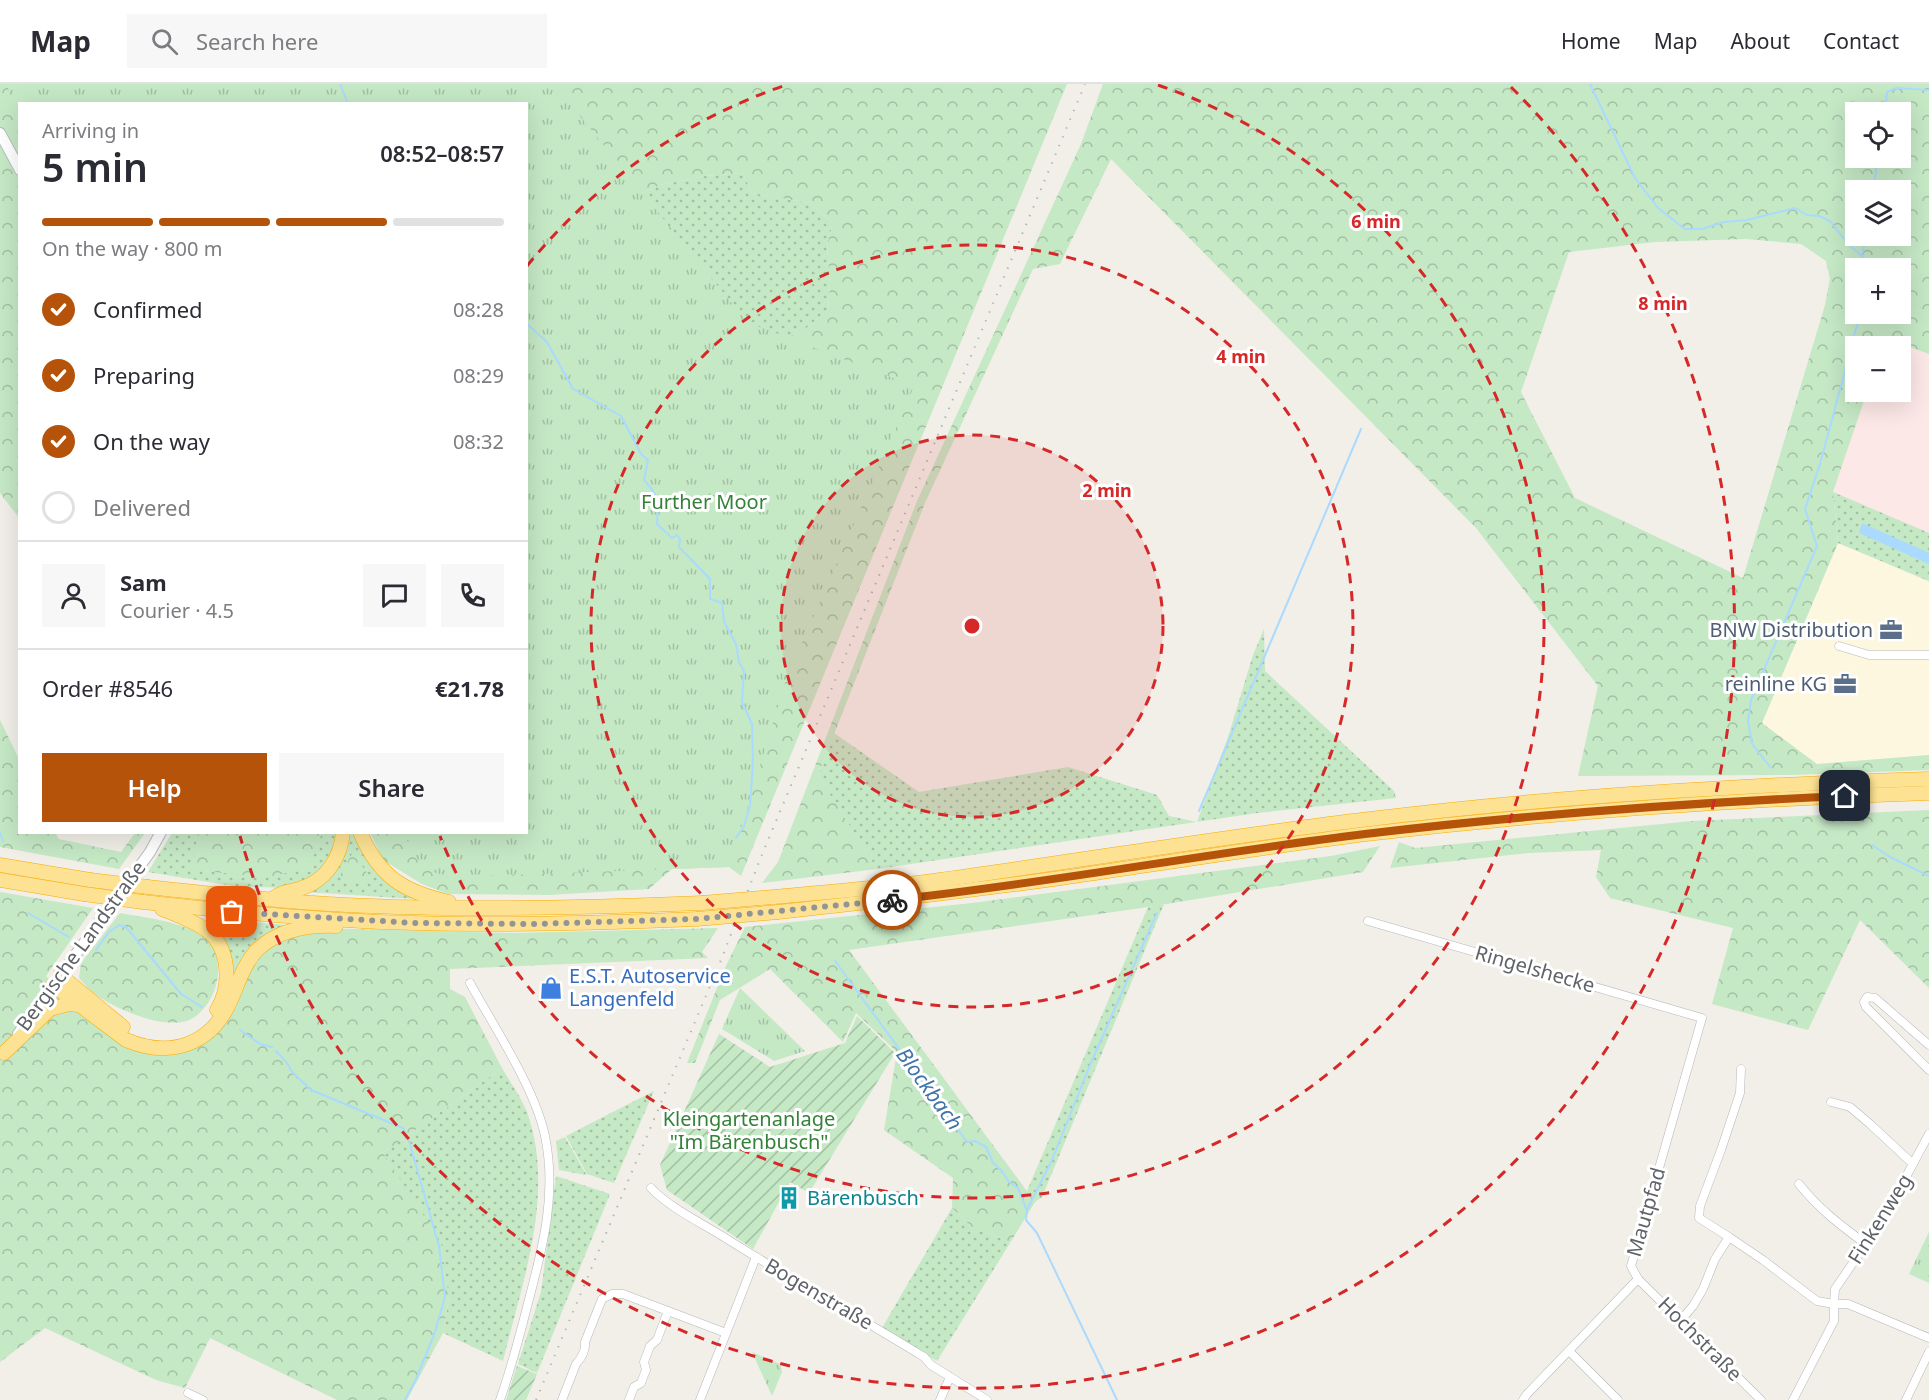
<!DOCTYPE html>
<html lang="en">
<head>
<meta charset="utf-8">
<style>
  :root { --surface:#fff; --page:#f7f7f7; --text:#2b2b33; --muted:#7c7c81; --line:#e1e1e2; --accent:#b45309 }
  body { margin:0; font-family:"Noto Sans",sans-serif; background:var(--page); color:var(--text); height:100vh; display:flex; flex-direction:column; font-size:22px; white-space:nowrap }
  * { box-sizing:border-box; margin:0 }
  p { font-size:20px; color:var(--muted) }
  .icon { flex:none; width:33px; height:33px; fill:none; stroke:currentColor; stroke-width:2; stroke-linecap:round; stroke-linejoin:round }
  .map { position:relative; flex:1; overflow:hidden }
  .sheet { position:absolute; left:18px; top:18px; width:510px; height:732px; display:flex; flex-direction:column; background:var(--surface); border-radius:0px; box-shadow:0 6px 24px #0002 }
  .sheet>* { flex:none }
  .buttons { position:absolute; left:1845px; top:18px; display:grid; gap:12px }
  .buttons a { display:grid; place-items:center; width:66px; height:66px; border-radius:0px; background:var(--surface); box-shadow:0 6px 24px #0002; font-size:30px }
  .pin { position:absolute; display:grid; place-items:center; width:51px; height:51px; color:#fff; margin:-26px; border-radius:12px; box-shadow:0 3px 9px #0006 }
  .courier { position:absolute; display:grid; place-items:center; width:60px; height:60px; margin:-30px; border:4px solid #b45309; border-radius:50%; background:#fff; color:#222; box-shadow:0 2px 8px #0007 }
  .headline em { font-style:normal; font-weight:600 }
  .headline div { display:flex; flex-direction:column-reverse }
  .headline { display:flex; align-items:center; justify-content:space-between; height:102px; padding:0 24px }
  h1 { font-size:39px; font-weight:600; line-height:45px }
  .bar { display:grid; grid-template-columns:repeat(4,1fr); gap:9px 6px; align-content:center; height:72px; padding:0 24px }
  .bar i { height:8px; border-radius:4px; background:var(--line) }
  .bar .current { background:var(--accent) }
  .bar p { grid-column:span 4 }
  .line { display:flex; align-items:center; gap:15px; padding:0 24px; border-top:2px solid var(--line) }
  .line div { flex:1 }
  .round { display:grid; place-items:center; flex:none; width:63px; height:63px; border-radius:0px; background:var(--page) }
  ol { padding:0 24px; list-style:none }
  li { display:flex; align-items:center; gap:18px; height:66px }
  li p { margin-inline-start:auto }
  li .icon { padding:6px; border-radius:50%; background:var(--accent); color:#fff; stroke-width:4 }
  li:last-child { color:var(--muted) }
  li i { width:33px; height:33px; border:3px solid var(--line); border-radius:50% }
  .button { display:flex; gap:12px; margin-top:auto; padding:12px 24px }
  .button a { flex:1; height:69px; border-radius:0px; background:var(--accent); color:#fff; font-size:24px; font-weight:600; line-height:69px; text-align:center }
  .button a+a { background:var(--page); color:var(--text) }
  header { display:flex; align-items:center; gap:36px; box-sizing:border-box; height:84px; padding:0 30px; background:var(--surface); border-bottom:2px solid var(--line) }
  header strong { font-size:28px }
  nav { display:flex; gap:33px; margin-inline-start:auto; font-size:21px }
  .search { width:420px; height:54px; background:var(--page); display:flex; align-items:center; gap:15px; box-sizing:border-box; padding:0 21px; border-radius:0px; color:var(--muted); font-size:22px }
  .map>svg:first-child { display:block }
  .commercial { fill:#fef7e0 }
  .medical { fill:#fce8e6 }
  .grass { fill:url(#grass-dots) }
  .forest { fill:url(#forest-crowns); fill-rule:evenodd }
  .park { fill:url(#park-tufts) }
  .garden { fill:url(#garden-furrows) }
  .water { fill:#aadaff }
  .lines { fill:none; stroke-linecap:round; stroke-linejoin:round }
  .stream { stroke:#aadaff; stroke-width:2 }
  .minor-casing { stroke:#b5b8bc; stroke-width:9 }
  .secondary-casing { stroke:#b6babf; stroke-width:12 }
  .motorway-casing { stroke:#f9ab00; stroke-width:15 }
  .minor { stroke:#fff; stroke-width:8 }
  .secondary { stroke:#fff; stroke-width:10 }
  .motorway { stroke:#fde293; stroke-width:14 }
  .rail { stroke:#b6b7b8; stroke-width:2; stroke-dasharray:1.5 8; stroke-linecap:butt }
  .motorway-bridge-casing { stroke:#f9ab00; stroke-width:15; stroke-linecap:butt }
  .motorway-bridge { stroke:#fde293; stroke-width:14 }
  .done { stroke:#929495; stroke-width:6; stroke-dasharray:0 10.8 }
  .route { stroke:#b45309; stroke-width:8 }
  .ring { fill:none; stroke:#d62828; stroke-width:3; stroke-dasharray:10 8 }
  .labels { text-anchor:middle; stroke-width:6; stroke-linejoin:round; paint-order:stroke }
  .park-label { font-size:20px; fill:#348238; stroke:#fff }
  .service-label { font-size:20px; fill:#4e5e75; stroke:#fff; text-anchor:end }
  .street-label { font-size:20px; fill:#5f6368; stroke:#fff }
  .shop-label { font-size:20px; fill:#366cbe; stroke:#fff; text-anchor:start }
  .culture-label { font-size:20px; fill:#0d838f; stroke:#fff; text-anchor:start }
  .water-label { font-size:21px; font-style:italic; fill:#4174aa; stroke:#fff }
  .centre { fill:#d62828; stroke:#fff; stroke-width:3 }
  .ring-label { font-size:18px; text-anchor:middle; font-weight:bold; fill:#d62828; stroke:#fff; stroke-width:6; stroke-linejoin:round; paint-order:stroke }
</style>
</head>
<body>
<header>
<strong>Map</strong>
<div class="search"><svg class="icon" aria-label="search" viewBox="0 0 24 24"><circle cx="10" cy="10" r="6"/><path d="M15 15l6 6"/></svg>Search here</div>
<nav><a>Home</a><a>Map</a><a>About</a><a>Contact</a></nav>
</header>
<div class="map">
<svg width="1929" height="1316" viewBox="0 0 1929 1316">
  <defs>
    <pattern id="grass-dots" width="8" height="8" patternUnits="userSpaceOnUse" patternTransform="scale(1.5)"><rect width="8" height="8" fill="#c5e8c5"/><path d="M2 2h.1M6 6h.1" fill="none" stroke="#a3c0a4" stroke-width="1.8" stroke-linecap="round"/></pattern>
    <pattern id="forest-crowns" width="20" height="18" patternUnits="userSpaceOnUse" patternTransform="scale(1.5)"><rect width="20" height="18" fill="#c5e8c5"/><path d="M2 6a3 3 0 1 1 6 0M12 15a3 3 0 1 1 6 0" fill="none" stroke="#a3c0a4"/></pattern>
    <pattern id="park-tufts" width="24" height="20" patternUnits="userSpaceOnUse" patternTransform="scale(1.5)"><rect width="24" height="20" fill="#c5e8c5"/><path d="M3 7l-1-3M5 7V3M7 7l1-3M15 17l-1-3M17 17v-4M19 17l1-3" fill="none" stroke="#a3c0a4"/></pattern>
    <pattern id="garden-furrows" width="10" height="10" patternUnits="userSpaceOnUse" patternTransform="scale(1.5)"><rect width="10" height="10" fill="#c5e8c5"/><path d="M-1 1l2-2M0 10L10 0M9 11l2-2" fill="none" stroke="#a3c0a4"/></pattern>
  </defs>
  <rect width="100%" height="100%" fill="#f1efe8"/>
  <polygon class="commercial" points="1838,459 1929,498 1929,671 1817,680 1762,639"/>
  <polygon class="medical" points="1929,14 1929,449 1817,402 1856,308 1900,308 1900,262 1857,262 1900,230 1900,28"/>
  <g class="grass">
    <polygon points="743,89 752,109 810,119 833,139 827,161 830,201 828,226 804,246 778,258 737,235 614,121 660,101 705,92"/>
    <polygon points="1833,408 1929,449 1929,497 1838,459"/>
    <polygon points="1264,545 1265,587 1394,707 1396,714 1257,729 877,785 818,692 834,649 919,708 1068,683 1157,711 1169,732 1197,738 1229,650 1253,571"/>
    <polygon points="172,749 340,749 330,779 304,799 286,804 233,802 148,788"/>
    <path d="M 349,749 L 356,749 L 416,815 L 305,808 C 326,790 347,779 349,749 Z"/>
    <polygon points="1164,820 1042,1113 1035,1118 1027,1107 1148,823"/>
    <path d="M 209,834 L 288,841 L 261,856 L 232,903 C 231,870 231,860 206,837 Z"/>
    <path d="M 502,984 C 510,998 521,1013 527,1028 C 556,1109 522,1198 503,1277 L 443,1249 L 449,1213 L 383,1069 Z"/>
    <polygon points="654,1007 614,1099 587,1090 566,1052"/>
    <polygon points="565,1053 586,1090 586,1091 559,1086 556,1057"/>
    <polygon points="556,1092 610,1110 537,1289 518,1280 541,1208"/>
    <polygon points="952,1124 973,1144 996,1152 1010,1159 937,1277 882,1244"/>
  </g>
  <g class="forest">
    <polygon points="0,0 201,0 20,20 19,434 0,409"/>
    <path d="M 483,0 L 1067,0 L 741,792 L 729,783 L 672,785 L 649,805 L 549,811 L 448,810 L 422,800 L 383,776 L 370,749 L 526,748 L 526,20 ZM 743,89 L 752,109 L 810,119 L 833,139 L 827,161 L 830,201 L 828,226 L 804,246 L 777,258 L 737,235 L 614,121 L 660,101 L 705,92 Z"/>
    <path d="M 1103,0 L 1929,0 L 1929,270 L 1885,254 L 1882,262 L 1856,262 L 1856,308 L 1867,308 L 1833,408 L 1838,459 L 1762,639 L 1817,680 L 1929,671 L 1929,686 L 1791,691 L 1578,692 L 1598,602 L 1476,444 L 1111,75 L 1060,180 L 1033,185 L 925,419 L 818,691 L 877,785 L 762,799 L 778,778 L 917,417 L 1081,60 ZM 1900,28 L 1900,74 L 1856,74 L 1856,28 ZM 1900,106 L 1900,152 L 1856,152 L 1856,106 ZM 1746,155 L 1801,160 L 1826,177 L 1830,195 L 1825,221 L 1743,494 L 1575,414 L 1521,308 L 1569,168 L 1655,158 ZM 1856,184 L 1900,184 L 1900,230 L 1856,230 Z"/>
    <polygon points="0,636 19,675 20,748 55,749 59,755 121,768 135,749 145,749 119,785 0,763"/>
    <polygon points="1929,726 1929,904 1860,836 1808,946 1712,920 1733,844 1610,814 1596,793 1601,766 1529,769 1390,784 1399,758 1415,764 1692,737"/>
    <polygon points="198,749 198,748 322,749 315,769 306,785 267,793 191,786"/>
    <polygon points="1380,762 1363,788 1148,823 849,866 1035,1118 1010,1159 996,1152 973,1144 952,1124 953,1094 884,1046 897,968 856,929 843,958 770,885 720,916 695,979 687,979 725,884 745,843 972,819 1331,772"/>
    <polygon points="353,768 372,797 364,801 339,793"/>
    <polygon points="0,808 93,824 46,892 79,927 129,959 197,961 249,884 269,860 315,844 515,849 718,844 702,868 708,874 450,885 450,905 465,913 502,984 383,1069 441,1158 449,1213 443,1249 407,1316 337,1316 210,1254 185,1304 156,1296 45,1244 0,1278"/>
    <path d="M 120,829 C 146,834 175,836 199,850 C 230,868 220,917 193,934 C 169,949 115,925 95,910 C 89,906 84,899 79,894 L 81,879 Z"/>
  </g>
  <g class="park">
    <polygon points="7,0 554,0 747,238 914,302 786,596 729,783 450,793 423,785 403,749 526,748 526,20 20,20 19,53"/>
    <polygon points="740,904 805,967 774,977 722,945"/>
    <polygon points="1929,1148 1929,1199 1909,1190"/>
    <polygon points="752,1268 780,1280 782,1288 772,1312"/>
  </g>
  <g class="garden">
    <polygon points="857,932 895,969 809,1109 790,1098 753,1165 667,1106 660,1081 719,950 770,983 845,959"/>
    <polygon points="517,1282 537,1290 526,1316 506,1316"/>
  </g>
  <polygon class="water" points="1862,439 1929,469 1929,480 1859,449"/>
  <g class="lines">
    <g class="stream">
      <polyline points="340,0 348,20"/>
      <polyline points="1590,0 1635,94 1658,124 1685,145 1702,145 1724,138 1747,136 1795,124 1807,131 1819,132 1830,137 1849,161 1862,172"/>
      <polyline points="1885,28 1887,8 1896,4 1929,6"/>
      <polyline points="1873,106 1878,74"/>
      <polyline points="1866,152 1862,172 1867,184"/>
      <path d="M 526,239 L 547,258 L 573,305 L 621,332 L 641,370 L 648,376 L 644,396 C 659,412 659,418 657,440 L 672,454 L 677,451 L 680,455 L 679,463 L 710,495 L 710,515 L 722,519 L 724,538 L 736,560 L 739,578 L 744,587 L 742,618 L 752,640 L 753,678 L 750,721 L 744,742 L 736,754"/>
      <path d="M 1771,684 L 1752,660 L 1748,637 L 1751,616 L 1817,462 L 1805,425 L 1820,380 L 1848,276 C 1850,260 1857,245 1860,230"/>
      <polyline points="1199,727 1361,345"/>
      <polyline points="0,749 3,757"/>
      <polyline points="1872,761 1890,773 1929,792"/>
      <polyline points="28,829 69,853"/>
      <polyline points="96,866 108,849 119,841 126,843 181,910 202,923"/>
      <polyline points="835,877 967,1058 975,1057 986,1063 993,1079 1002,1087 1009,1098 1018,1104 1027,1127 1026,1136 1037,1149 1117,1316"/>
      <polyline points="240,946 260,960 272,963"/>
      <polyline points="276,967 287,979 292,988 311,1006 403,1044 409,1057 439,1162 445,1213 434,1251 416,1295 405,1316"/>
      <polyline points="1027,1126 1052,1076 1090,981 1157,829"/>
    </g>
    <g class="minor-casing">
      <g id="minor">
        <polyline points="1839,562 1869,571 1929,571"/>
        <polyline points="1368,837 1702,934 1631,1182 1638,1195 1761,1316"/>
        <path d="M 470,899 C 494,943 535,1004 545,1052 C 557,1110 543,1163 528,1219 C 520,1251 511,1284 500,1316"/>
        <polyline points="1929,961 1875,914 1867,913 1864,918 1866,923 1929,986"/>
        <polyline points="1831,1018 1850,1023 1870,1040 1913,1080"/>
        <polyline points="1929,1050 1892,1119 1866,1160 1835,1205 1834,1220 1848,1220 1929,1254"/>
        <path d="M 1799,1100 C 1818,1124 1841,1142 1866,1160"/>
        <path d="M 651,1104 C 671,1125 702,1139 727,1155 C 792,1196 859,1233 924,1273 L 931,1281 L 987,1316"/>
        <polyline points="1729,1153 1763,1176 1817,1217 1834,1220 1834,1237 1793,1316"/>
        <polyline points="1681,1236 1693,1222 1703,1205 1715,1175 1729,1153 1699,1134 1700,1122 1721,1066 1740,1009 1741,985"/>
        <polyline points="1569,1267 1618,1316"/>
        <polyline points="188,1309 203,1316"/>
        <path d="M 562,1316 L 576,1280 C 582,1274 586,1265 585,1258 L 602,1215 L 612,1210 L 623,1210 L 726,1249"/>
        <polyline points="629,1316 634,1303 641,1299 646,1286 644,1278 650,1262 657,1256 668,1227"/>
        <polyline points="700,1316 756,1173"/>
        <polyline points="940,1316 950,1293"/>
        <polyline points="1523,1316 1527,1310 1638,1195"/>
        <polyline points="1906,1316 1929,1268"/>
      </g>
    </g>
    <g class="secondary-casing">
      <g id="secondary">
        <polyline points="0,49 20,86"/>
        <polyline points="18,950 150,768 161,748"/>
      </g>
    </g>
    <g class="motorway-casing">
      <g id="motorway">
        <path d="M 360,748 C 379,793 404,808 449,818"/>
        <polyline points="0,781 90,796"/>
        <polyline points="0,796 84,810"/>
        <path d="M 148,803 C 214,810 280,818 347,821 C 465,827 584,824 702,819"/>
        <path d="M 785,812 C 829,808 873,804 917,799 C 1068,779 1218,753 1370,735 C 1555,712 1742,701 1929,695"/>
        <path d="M 272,815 C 281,808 288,808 299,805 C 325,798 341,774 343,748"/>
        <path d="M 143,818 C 233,828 324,837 415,839 C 509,842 603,839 697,835"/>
        <path d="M 162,825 C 177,831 191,836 205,845 C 230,862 232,901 217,926"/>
        <path d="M 778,828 C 873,818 967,807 1061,794 C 1163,779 1264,763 1366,750 C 1553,728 1741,715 1929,709"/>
        <polyline points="60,891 123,943"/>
        <path d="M 53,901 L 126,956 C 169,974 210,962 230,918 C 238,900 244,879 258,865 C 279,846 309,841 336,842"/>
        <polyline points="4,969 50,925 69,920 79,921"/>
      </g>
    </g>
    <use href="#minor" class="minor"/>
    <use href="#secondary" class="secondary"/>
    <use href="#motorway" class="motorway"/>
    <polyline class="rail" points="536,1316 721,876 761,773 839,587 1085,0"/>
    <g class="motorway-bridge-casing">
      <g id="motorway-bridge">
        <polyline points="90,796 148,803"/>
        <polyline points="84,810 143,818"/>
        <polyline points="702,819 785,812"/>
        <polyline points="697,835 778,828"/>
      </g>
    </g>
    <use href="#motorway-bridge" class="motorway-bridge"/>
  </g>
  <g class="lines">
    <polyline class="done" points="232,828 414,839 534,840 697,835 892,816"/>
    <path class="route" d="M 892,816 C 1051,799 1207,769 1365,750 C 1524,731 1685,719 1845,712"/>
  </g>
  <circle cx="972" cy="542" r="191" fill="#d62828" fill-opacity=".12"/>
  <g class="ring">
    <circle cx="972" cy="542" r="191"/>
    <circle cx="972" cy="542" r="381"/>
    <path d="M527 182A572 572 0 0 1 786 1M1158 1A572 572 0 1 1 440 752"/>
    <path d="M1511 3A762 762 0 1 1 240 752"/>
  </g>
  <defs>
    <g id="office-bare" transform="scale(1.8)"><path d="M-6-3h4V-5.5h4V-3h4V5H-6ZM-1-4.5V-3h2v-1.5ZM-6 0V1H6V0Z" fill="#5c6f8a" stroke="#fff" stroke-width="2.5" paint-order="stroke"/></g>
    <g id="shop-bare" transform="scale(1.8)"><path d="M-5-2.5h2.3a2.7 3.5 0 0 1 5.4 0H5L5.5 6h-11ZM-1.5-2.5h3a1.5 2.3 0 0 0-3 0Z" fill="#3f7fe0" stroke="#fff" stroke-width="2.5" paint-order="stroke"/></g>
    <g id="building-bare" transform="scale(1.8)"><path d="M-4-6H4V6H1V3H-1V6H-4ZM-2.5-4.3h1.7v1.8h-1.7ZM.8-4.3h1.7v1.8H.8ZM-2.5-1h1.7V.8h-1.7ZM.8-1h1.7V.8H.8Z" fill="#0f9aa8" stroke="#fff" stroke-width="2.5" paint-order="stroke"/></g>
  </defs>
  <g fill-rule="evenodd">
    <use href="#office-bare" x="1891" y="546"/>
    <use href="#office-bare" x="1845" y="600"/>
    <use href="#shop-bare" x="551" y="904"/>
    <use href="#building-bare" x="789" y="1114"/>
  </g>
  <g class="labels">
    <g class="park-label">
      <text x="704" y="425">Further Moor</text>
      <text x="749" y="1042">Kleingartenanlage<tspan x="749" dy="23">"Im Bärenbusch"</tspan></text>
    </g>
    <g class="service-label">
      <text x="1873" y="553">BNW Distribution</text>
      <text x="1827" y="607">reinline KG</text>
    </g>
    <g class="street-label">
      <text transform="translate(81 862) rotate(-54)" y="7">Bergische Landstraße</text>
      <text transform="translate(1535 885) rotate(16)" y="7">Ringelshecke</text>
      <text transform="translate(1646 1128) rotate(-74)" y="7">Mautpfad</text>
      <text transform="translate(1880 1135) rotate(-58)" y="7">Finkenweg</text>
      <text transform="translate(819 1210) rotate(30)" y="7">Bogenstraße</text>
      <text transform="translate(1700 1255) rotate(45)" y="7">Hochstraße</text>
    </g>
    <g class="shop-label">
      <text x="569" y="899">E.S.T. Autoservice<tspan x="569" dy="23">Langenfeld</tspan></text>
    </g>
    <g class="culture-label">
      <text x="807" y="1121">Bärenbusch</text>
    </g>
    <g class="water-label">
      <text transform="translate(929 1005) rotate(54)" y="7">Blockbach</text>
    </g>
  </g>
  <circle cx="972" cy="542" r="9" class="centre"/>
  <g class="ring-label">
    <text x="1376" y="144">6 min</text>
    <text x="1663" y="226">8 min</text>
    <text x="1241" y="279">4 min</text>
    <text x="1107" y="413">2 min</text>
  </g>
</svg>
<div class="buttons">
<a><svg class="icon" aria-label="locate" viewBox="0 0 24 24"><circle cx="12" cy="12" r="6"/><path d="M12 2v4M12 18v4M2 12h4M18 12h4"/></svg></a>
<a><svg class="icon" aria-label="layers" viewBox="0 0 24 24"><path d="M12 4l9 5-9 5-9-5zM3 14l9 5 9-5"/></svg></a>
<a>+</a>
<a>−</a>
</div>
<div class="pin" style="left:232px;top:828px;background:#ea580c"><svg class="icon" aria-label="bag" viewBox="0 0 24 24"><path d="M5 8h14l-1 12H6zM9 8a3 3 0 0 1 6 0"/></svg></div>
<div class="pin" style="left:1845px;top:712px;background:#1f2937"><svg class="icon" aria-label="home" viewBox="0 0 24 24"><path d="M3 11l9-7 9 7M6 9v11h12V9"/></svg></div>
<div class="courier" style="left:892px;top:816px"><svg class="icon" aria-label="bike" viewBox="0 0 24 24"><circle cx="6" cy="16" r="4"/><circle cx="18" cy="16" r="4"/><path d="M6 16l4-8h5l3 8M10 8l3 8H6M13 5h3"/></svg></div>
<section class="sheet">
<div class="headline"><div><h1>5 min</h1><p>Arriving in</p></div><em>08:52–08:57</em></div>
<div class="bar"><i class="current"></i><i class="current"></i><i class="current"></i><i></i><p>On the way · 800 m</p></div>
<ol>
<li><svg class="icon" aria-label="check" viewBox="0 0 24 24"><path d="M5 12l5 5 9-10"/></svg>Confirmed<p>08:28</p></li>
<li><svg class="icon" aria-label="check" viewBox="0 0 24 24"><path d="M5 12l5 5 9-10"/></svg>Preparing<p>08:29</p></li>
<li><svg class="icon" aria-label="check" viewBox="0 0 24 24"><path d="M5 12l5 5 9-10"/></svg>On the way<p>08:32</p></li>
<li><i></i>Delivered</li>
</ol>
<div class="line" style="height:108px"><a class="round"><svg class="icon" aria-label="person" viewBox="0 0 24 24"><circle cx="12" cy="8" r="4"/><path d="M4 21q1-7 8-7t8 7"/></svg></a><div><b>Sam</b><p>Courier · 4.5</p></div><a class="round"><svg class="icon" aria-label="chat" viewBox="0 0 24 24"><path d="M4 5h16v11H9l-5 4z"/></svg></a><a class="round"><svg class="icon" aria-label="phone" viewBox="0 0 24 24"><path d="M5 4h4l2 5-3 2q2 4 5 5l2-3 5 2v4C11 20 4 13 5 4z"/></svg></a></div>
<div class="line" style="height:78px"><div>Order #8546</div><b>€21.78</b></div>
<div class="button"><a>Help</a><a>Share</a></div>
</section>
</div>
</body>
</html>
